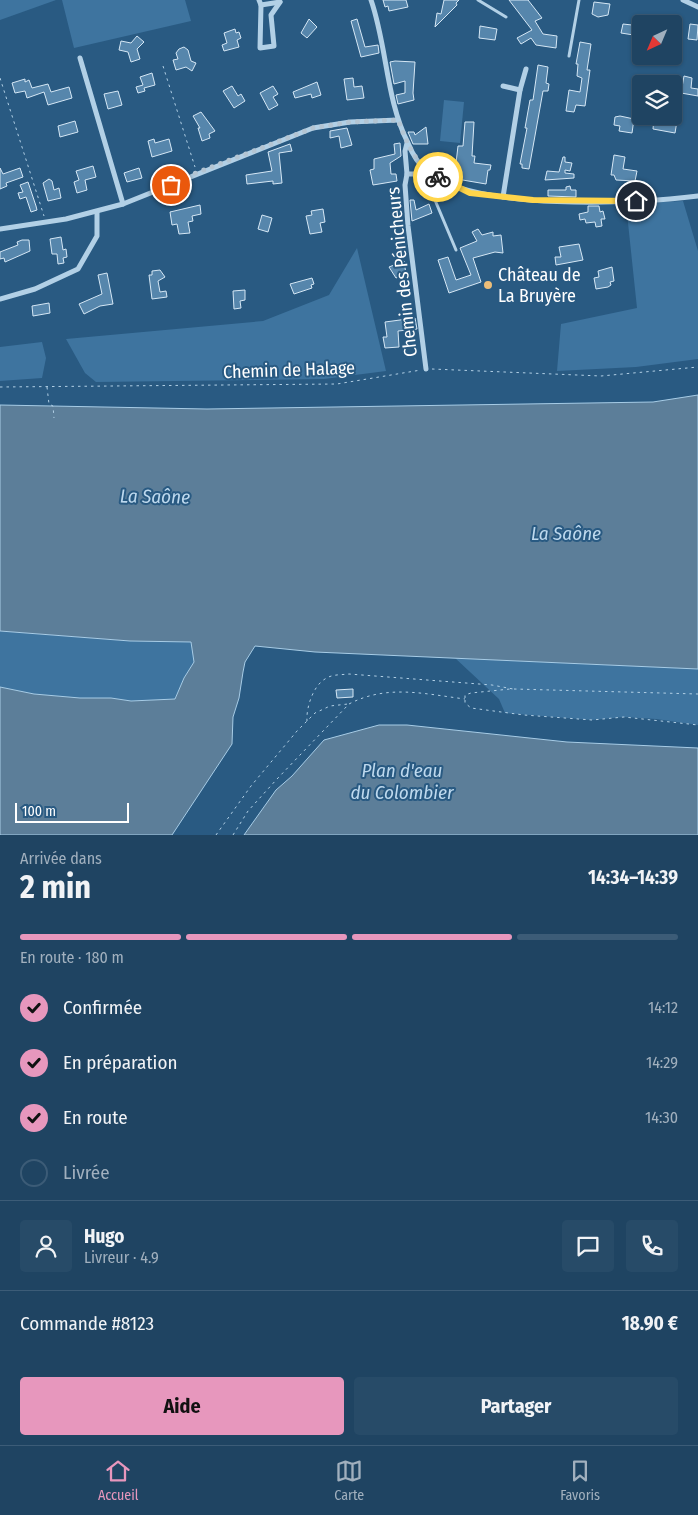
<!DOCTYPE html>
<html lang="fr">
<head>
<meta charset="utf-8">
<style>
  :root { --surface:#1f4462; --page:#274b68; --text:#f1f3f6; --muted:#a1b0be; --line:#3c5c77; --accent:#e797bd }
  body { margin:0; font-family:"Fira Sans Condensed",sans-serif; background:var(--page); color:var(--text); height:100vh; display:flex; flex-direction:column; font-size:19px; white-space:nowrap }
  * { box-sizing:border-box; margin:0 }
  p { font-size:16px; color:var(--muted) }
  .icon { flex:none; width:28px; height:28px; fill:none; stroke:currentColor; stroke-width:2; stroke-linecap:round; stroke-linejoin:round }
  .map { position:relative; height:835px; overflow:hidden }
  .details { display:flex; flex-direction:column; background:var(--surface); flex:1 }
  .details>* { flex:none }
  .needle { width:32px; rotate:224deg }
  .fabs { position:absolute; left:632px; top:15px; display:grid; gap:10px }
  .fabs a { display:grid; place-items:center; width:50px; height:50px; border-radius:5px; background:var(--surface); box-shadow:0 1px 4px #0004,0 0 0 1px var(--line); font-size:25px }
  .scale { position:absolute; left:15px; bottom:12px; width:114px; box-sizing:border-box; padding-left:5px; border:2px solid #fff; border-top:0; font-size:14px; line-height:18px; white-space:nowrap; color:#fff; -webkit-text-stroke:4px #295a82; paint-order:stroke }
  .pin { position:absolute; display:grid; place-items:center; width:42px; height:42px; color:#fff; margin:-21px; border:2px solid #fff; border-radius:50%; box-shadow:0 1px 5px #0007 }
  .courier { position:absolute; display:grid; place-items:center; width:50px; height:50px; margin:-25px; border:4px solid #ffd54a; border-radius:50%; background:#fff; color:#222; box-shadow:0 1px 6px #0007 }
  .summary em { font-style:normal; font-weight:700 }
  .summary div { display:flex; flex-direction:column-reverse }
  .summary { display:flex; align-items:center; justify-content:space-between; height:85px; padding:0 20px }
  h1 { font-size:32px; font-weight:700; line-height:38px }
  .bar { display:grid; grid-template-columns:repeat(4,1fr); gap:8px 5px; align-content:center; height:60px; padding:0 20px }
  .bar i { height:6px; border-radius:4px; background:var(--line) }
  .bar .current { background:var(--accent) }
  .bar p { grid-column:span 4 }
  .line { display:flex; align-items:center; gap:12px; padding:0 20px; border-top:1px solid var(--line) }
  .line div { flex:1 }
  .round { display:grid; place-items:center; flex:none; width:52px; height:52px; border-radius:5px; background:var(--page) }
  ol { padding:0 20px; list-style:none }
  li { display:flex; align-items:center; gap:15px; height:55px }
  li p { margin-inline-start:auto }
  li .icon { padding:5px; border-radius:50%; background:var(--accent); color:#111; stroke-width:4 }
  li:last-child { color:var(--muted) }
  li i { width:28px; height:28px; border:2px solid var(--line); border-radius:50% }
  .primary-button { display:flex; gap:10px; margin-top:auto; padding:10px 20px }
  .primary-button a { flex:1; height:58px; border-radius:5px; background:var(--accent); color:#111; font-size:20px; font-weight:700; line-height:58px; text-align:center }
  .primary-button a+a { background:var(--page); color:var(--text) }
  .tabs { display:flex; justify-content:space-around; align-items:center; height:70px; border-top:1px solid var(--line); background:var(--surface); font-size:14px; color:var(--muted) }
  .tabs a { display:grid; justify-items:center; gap:2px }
  .tabs .current { color:var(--accent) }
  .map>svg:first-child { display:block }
  .green { fill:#3e749f }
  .water { fill:#5c7e99; stroke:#a7cce6 }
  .building { fill:#5686ac; stroke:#d5e7f5 }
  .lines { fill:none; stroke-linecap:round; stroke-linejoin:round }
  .path { stroke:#b2d0e6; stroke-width:1; stroke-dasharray:2.5 4; stroke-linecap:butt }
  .lane { stroke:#b2d0e6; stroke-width:3 }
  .street { stroke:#b2d0e6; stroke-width:5 }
  .done { stroke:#b4c5d3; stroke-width:5; stroke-dasharray:0 9 }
  .route { stroke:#ffd54a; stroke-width:6 }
  .poi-dot { fill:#edbe79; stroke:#295a82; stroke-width:2 }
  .labels { text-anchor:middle; stroke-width:4; stroke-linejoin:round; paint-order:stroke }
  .street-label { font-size:18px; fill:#fff; stroke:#295a82 }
  .poi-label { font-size:18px; fill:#fff; stroke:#295a82; text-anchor:start }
  .water-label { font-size:19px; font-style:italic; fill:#bed9ee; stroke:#295a82 }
</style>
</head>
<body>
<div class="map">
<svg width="698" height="835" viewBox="0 0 698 835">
  <rect width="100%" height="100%" fill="#295a82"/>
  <g class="green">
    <polygon points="0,0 56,0 0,20"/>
    <polygon points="62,0 185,0 191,21 74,48"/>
    <polygon points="444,100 464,102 460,143 440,141"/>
    <polygon points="683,201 698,251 698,359 636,367 557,371 561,324 637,308 626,204"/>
    <polygon points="357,248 386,371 324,379 96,382 85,373 66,339 263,321 329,295"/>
    <polygon points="42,342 46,358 42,378 0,381 0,347"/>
    <polygon points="0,631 130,641 192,642 194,662 184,678 175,699 131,701 111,698 80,698 34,694 0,687"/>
    <polygon points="455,658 698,669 698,725 656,719 624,717 592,720 505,713 499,699"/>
  </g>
  <g class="water">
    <polygon points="698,395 698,669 315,652 255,646 245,662 243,672 239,698 233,717 232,744 172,835 0,835 0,687 34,694 80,698 111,698 131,701 175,699 184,678 194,662 191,642 130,641 0,631 0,405 207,409 653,402"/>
    <polygon points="379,725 407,725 567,742 698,748 698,835 244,835 276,790 292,776 324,740"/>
  </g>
  <g class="building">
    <polygon points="383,0 406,0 408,7 389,11 388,6 385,7"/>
    <polygon points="444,0 459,0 456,3 457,5 435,27 437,13 441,14"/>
    <polygon points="509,0 528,0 542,18 535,21 543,34 557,36 556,48 536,45 531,38 521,44 517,38 532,30"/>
    <polygon points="594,2 610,4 608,15 598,17 592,14"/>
    <polygon points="309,19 317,27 307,38 301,33"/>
    <polygon points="357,19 365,47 378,45 379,53 361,57 351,21"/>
    <polygon points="623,24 641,26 640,36 621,33"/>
    <polygon points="690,24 698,25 697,40 688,39"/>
    <polygon points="480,26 497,29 495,40 479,38"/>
    <polygon points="235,29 236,33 239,32 241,38 237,40 239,47 224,51 222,45 227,43 224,33"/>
    <polygon points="137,36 144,42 137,49 140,59 131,62 128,52 119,50 121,41 131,43"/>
    <polygon points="580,42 591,44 587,70 590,70 585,106 576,105 574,112 566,111 569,90 580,92 582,78 577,76 578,64 576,64"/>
    <polygon points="184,47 188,50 191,61 196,63 192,71 186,67 176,70 173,60 178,59 176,53 179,49"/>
    <polygon points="395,61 415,62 413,93 414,100 398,104 396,95 405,93 405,81 394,84 390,62"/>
    <polygon points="538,65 548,67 546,83 549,84 548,91 543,91 529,169 522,168 522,164 520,164 527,128 525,128 530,100 533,100"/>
    <polygon points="152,73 155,85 144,88 145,91 138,93 136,87 143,85 140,77"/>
    <polygon points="684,76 692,78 691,88 698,89 698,96 681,93"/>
    <polygon points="353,78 354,87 362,86 364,98 347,100 344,79"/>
    <polygon points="25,79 25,82 29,80 32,88 48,84 51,92 69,87 72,98 48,105 44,92 27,98 25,91 15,93 12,83"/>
    <polygon points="317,82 321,95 312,98 311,94 295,98 293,92"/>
    <polygon points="232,86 238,96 241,94 245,101 234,108 223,91"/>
    <polygon points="273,86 278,94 273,97 278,105 269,110 260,93"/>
    <polygon points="118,91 122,105 108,109 104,94"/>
    <polygon points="201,112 215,131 209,134 210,138 202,141 198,128 200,128 193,116"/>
    <polygon points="620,116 634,119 632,133 619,131 620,126 614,125 615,117"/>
    <polygon points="660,116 672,116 672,120 677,121 675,133 653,129 654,118 660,119"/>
    <polygon points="75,121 78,132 60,137 58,126"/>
    <polygon points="465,122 474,122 472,156 475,156 474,163 491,165 490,170 488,170 486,184 445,177 434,170 435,164 439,164 440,162 456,163 458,146 463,146"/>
    <polygon points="426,127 428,144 413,144 408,132 414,132 415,135"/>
    <polygon points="347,128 352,145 341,148 339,136 330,138 330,131"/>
    <polygon points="154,139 155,143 169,139 172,151 152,157 148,141"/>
    <polygon points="400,143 401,156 390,163 391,174 396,174 397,181 373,185 370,170 374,169 374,159 395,154 394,144"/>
    <polygon points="290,144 292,151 279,153 282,183 273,184 273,181 247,184 246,175 272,171 268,152"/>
    <polygon points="614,155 625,157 623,169 637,171 635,181 616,180 614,175 611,175"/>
    <polygon points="563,157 565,157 565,162 572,163 570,171 565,170 565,173 574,174 574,178 545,180 547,171 559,172"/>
    <polygon points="93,166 96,177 85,180 87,190 77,193 74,182 79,180 76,171"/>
    <polygon points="0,168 3,174 20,168 23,177 6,183 7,186 0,189"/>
    <polygon points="139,168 142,178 127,182 124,173"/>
    <polygon points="49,179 52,181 54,190 59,188 61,198 48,201 43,183"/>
    <polygon points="28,182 36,206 37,210 31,212 26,197 20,199 18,193 23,192 20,185"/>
    <polygon points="570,186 571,190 576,190 576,197 548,196 548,190 566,190 566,187"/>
    <polygon points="410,200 414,200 416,210 429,204 432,213 412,221"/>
    <polygon points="200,205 201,214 192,216 193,221 188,222 190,233 179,234 177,224 172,225 170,212"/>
    <polygon points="588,206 599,206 600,212 603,211 605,219 601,219 602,226 596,227 595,222 586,223 585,219 580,220 579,214 588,212"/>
    <polygon points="323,209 325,222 320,223 322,232 310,234 306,216 312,215 311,211"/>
    <polygon points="262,215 272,218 268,232 258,229"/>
    <polygon points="478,229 482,235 493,232 493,236 501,235 503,253 495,252 473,258 481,282 449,293 438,260 448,257 456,280 471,275 460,248 477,241 472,232"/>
    <polygon points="61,237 63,250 66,249 67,257 63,258 64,263 58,264 57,254 52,254 50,239"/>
    <polygon points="22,240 29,240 30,251 5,262 4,258 0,259 0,252 18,245 17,242"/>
    <polygon points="579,244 583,260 556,265 555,257 561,257 559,247"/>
    <polygon points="404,261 406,274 396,278 389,267"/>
    <polygon points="612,267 614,281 610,282 611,285 608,287 596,289 594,278 599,277 598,271"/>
    <polygon points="160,270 165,277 158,281 160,292 166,291 167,297 152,299 149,275 152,275 152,271"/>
    <polygon points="107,273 113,304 100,306 84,314 79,304 102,294 98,275"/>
    <polygon points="312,278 314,284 311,285 312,288 294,294 290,284"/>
    <polygon points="245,290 245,300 240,301 241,308 234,309 233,291"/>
    <polygon points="49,303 50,313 33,316 32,306"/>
    <polygon points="415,318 417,329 398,331 399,347 385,348 383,337 387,337 385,322"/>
    <polygon points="353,689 353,697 337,698 336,690"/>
  </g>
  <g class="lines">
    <g class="path">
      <polyline points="163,66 195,167"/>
      <polyline points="0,78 44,216"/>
      <polyline points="432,369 601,376 698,367"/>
      <polyline points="0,387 337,384 421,370"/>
      <polyline points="47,387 49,404 53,406 54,418"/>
      <polyline points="514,689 698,694"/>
      <polyline points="465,698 465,695 471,693 510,689"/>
      <polyline points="465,700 465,703 471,708 524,715 592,720 624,717 698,725"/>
      <path d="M 307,721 C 306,708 313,686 325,679 C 332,674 341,675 349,674 L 492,685 L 513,689"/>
      <polyline points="216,835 251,786 297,731 315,713 330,706 348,704"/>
      <path d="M 233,835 L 248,811 L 277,779 L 349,704 C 387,684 425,694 465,699"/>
    </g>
    <g class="lane">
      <polyline points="478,0 506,17"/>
      <polyline points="569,56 579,0"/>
      <polyline points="424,174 456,250"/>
    </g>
    <g class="street">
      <polyline points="259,0 261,5 280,2"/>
      <path d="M 371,0 C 387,46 386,100 408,143 C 412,153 418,164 427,171 C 472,211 638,204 698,196"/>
      <polyline points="683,0 698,7"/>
      <polyline points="261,5 260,48 274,46 271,15 280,2"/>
      <polyline points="80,58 123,204"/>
      <polyline points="520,90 526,69"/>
      <polyline points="407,143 405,151 407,174 405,185 408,226 426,369"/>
      <polyline points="407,174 424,174 428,172"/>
      <polyline points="503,197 520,90 503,86"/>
      <polyline points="0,229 66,219 123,204 313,128 350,122 398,120"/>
      <polyline points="0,299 35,289 78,269 97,236 97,212"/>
    </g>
  </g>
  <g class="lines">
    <path class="done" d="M 171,185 L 196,173 L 313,128 L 350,122 L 398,120 C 407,142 415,166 438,177"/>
    <polyline class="route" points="438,177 470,193 533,200 636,201"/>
  </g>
  <circle class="poi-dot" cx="488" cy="285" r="5"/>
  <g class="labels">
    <g class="street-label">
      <text transform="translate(402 272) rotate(-96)" y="6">Chemin des Pénicheurs</text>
      <text transform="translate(289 370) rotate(-2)" y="6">Chemin de Halage</text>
    </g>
    <g class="poi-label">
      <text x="498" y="281">Château de<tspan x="498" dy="21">La Bruyère</tspan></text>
    </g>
    <g class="water-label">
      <text transform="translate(155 496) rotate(1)" y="7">La Saône</text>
      <text x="566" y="540">La Saône</text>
      <text x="402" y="777">Plan d'eau<tspan x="402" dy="22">du Colombier</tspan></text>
    </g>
  </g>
</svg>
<div class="fabs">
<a><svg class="needle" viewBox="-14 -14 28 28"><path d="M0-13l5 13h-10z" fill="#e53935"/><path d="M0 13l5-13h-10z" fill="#a1b0be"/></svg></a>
<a><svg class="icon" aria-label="layers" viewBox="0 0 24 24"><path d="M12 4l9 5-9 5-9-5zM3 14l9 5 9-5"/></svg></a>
</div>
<div class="scale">100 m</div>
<div class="pin" style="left:171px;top:185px;background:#ea580c"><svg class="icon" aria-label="bag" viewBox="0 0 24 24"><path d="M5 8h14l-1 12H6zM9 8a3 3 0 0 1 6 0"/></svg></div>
<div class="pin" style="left:636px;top:201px;background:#1f2937"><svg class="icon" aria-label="home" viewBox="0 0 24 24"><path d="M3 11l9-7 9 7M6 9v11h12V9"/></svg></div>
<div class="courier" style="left:438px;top:177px"><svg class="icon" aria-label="bike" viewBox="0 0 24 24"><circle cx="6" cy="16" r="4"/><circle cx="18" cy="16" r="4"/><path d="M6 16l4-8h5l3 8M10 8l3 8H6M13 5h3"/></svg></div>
</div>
<section class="details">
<div class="summary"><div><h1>2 min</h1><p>Arrivée dans</p></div><em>14:34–14:39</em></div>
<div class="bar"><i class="current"></i><i class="current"></i><i class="current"></i><i></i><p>En route · 180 m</p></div>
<ol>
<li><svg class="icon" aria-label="check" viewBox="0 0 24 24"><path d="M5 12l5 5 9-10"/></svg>Confirmée<p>14:12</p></li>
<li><svg class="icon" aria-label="check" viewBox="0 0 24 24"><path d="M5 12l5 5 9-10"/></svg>En préparation<p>14:29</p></li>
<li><svg class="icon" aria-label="check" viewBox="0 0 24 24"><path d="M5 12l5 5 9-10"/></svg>En route<p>14:30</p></li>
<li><i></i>Livrée</li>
</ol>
<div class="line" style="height:90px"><a class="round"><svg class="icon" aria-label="person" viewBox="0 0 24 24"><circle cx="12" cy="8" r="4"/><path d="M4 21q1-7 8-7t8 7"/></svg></a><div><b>Hugo</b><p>Livreur · 4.9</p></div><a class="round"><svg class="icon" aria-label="chat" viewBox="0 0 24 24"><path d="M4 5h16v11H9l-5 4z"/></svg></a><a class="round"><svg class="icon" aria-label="phone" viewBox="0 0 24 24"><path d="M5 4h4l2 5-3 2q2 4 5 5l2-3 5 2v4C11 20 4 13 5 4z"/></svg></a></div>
<div class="line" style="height:65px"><div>Commande #8123</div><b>18.90 €</b></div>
<div class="primary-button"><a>Aide</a><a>Partager</a></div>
</section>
<nav class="tabs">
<a class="current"><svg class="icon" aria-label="home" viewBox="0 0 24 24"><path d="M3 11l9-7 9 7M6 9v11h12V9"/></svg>Accueil</a>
<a><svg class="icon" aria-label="map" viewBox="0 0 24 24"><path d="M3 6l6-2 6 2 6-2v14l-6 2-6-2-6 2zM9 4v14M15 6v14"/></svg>Carte</a>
<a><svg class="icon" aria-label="saved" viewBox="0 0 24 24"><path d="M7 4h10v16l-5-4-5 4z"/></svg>Favoris</a>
</nav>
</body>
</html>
